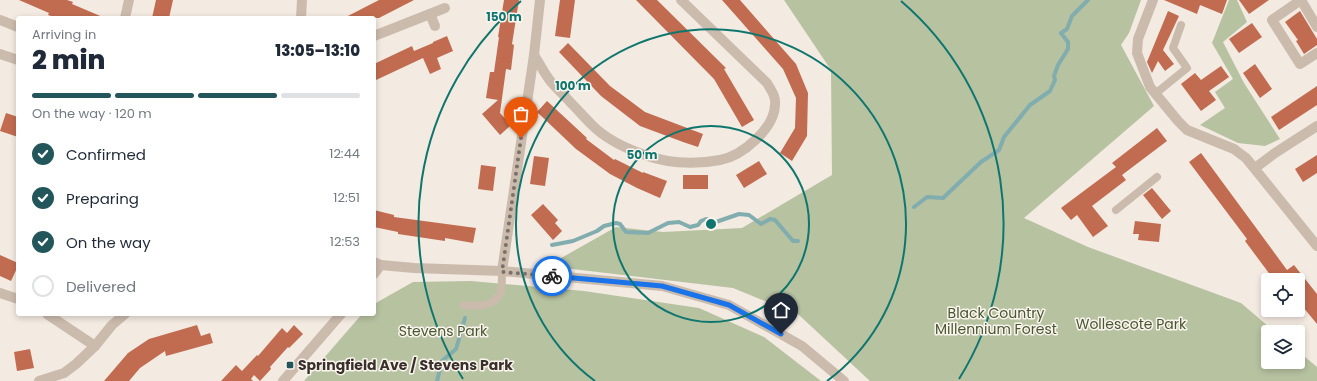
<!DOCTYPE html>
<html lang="en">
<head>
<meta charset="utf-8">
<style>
  :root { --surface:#fff; --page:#f2f2f3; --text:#1f2937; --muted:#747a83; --line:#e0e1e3; --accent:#22565a }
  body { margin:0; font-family:Poppins,sans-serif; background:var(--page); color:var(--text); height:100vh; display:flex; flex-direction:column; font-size:15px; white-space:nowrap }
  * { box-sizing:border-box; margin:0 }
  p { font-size:13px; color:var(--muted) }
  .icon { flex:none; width:22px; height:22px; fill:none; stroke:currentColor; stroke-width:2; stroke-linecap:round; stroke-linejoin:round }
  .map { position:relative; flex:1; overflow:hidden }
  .sheet { position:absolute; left:16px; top:16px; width:360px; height:300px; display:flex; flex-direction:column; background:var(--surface); border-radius:4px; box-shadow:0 2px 6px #0003 }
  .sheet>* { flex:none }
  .controls { position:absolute; left:1261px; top:273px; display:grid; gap:8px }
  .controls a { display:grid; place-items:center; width:44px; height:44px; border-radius:4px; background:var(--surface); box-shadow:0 2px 6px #0003; font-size:20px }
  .pin { position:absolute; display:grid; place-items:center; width:34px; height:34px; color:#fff; margin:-41px -17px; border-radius:50% 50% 50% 0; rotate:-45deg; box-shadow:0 0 4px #0007 }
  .pin .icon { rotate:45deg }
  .courier { position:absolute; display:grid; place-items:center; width:40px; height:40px; margin:-20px; border:3px solid #1a73e8; border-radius:50%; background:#fff; color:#222; box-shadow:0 1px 5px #0007 }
  .head em { font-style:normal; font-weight:800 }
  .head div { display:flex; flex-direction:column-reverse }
  .head { display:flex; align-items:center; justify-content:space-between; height:68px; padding:0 16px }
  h1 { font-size:26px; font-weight:800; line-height:30px }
  .bar { display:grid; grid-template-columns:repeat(4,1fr); gap:6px 4px; align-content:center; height:48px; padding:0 16px }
  .bar i { height:5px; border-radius:3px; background:var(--line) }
  .bar .active { background:var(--accent) }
  .bar p { grid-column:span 4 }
  ol { padding:0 16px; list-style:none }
  li { display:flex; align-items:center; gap:12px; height:44px }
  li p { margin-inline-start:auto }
  li .icon { padding:4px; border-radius:50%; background:var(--accent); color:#fff; stroke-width:4 }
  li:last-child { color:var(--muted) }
  li i { width:22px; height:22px; border:2px solid var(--line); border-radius:50% }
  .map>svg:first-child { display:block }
  .green { fill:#b7c2a1 }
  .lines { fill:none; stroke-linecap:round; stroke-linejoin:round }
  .stream { stroke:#81adaf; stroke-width:4 }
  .building { fill:#c16c51 }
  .service { stroke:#cbbbad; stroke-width:8 }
  .minor { stroke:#cbbbad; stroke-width:10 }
  .tertiary { stroke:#cbbbad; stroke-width:10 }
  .done { stroke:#7b716b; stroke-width:4; stroke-dasharray:0 7.2 }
  .route { stroke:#1a73e8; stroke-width:5 }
  .ring { fill:none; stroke:#0f766e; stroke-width:2 }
  .poi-dot { fill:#22565a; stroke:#faf4ee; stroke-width:1.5 }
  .labels { text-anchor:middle; stroke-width:3; stroke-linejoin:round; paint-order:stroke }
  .park-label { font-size:14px; fill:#495730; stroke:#faf4ee }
  .poi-label { font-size:14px; font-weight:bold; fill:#3a302b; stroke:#faf4ee; text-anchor:start }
  .centre { fill:#0f766e; stroke:#faf4ee; stroke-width:2 }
  .ring-label { font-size:12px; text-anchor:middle; font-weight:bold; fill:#0f766e; stroke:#faf4ee; stroke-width:3; stroke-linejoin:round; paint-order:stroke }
</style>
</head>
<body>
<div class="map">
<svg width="1317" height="381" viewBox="0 0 1317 381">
  <rect width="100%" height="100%" fill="#f3eae1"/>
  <g class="green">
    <polygon points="784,0 1141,0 1129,33 1121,45 1154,106 1024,218 1088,247 1241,303 1275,332 1268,332 1268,362 1298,362 1298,351 1317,367 1317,381 870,381 799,315 733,288 547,266 616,227 663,232 742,228 832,175 831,70"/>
    <polygon points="1229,0 1237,0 1247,22 1223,42 1244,83 1280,139 1265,146 1238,143 1200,125 1225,108 1215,92 1233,79 1212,43"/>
    <polygon points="471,281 584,291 699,308 764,337 821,381 304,381 362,314 374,314 374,304 413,282"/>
  </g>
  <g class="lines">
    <g class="stream">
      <polyline points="914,207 927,197 943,198 981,162 999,150 1004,137 1030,105 1050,91 1055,80 1054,76 1058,65 1068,49 1068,42 1061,33 1067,29 1072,16 1088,0"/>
      <polyline points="552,245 573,241 597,231 604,226 616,223 620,224 626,232 648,233 668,223 679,222 690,227 698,225 701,221 706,219 716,222 739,214 749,215 761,224 770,219 775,220 793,241 798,241"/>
      <polyline points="437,381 442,361 456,349 465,318"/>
    </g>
  </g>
  <g class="building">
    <polygon points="19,0 67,0 73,2 72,4 105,18 57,18 48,15 49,13"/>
    <polygon points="156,0 173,0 169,18 152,18"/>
    <polygon points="379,0 414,0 379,18 344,18"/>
    <polygon points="504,0 519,0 512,44 514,45 511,70 506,69 500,113 511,125 500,135 482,114 498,100 486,98 490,72 494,72 499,37 498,37"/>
    <polygon points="560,0 575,0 570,38 555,36"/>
    <polygon points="636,0 657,0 726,68 724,69 754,120 742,127 714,79"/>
    <polygon points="722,0 740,0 796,64 808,93 807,136 792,161 780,153 795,128 796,98 783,69"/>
    <polygon points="1164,0 1227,0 1222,14 1200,5 1197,14"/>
    <polygon points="1239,0 1269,0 1249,14"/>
    <polygon points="1168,11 1179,16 1163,50 1174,64 1165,71 1158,61 1152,73 1147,62"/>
    <polygon points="1300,11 1317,39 1317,45 1304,54 1296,41 1298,40 1285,22"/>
    <polygon points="1252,23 1262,37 1239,53 1229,39"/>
    <polygon points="447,36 453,51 437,58 441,69 430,74 423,58 374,81 374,64 412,46 414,51 433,43 433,42"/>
    <polygon points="568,43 610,86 645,112 703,134 698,147 683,142 684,140 683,142 640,126 601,96 559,52"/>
    <polygon points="1255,64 1272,89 1260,98 1243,73"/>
    <polygon points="1221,66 1229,77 1209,91 1216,100 1201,111 1181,84 1195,73 1201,80"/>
    <polygon points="1317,86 1317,105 1279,130 1271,117"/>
    <polygon points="547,101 587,138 586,139 614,160 615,159 643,173 643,172 667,181 660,198 637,188 610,174 576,149 537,112"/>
    <polygon points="6,113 18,117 18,137 0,131"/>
    <polygon points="1157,128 1167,141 1122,175 1126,180 1092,206 1108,226 1093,237 1077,215 1071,220 1061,208 1116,167 1112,163"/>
    <polygon points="1201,153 1287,270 1294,265 1317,294 1317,324 1298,301 1298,280 1274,280 1245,241 1247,239 1189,162"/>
    <polygon points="1317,155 1317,173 1303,182 1295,169"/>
    <polygon points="534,156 549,158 545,186 530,184"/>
    <polygon points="759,161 767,174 744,188 736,175"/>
    <polygon points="481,165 496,167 493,191 478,189"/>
    <rect x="683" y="175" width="25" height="14"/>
    <polygon points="1152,188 1171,211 1162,219 1143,195"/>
    <polygon points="543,204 558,220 555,223 562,231 553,240 531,215"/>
    <polygon points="374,210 394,215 394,217 476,228 473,243 445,238 445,241 398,234 398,232 374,227"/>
    <polygon points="1135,221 1161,224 1159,242 1138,240 1139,234 1133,234"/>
    <polygon points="0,255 18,263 18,266 11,281 0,276"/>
    <polygon points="197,325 201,336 210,333 213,343 166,356 165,351 140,368 129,381 104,381 128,353 149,339"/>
    <polygon points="294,325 303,334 289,348 288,347 270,367 271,369 260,381 254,375 251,379 253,381 221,381 236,365 242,371 257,355 258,356 282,328 287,333"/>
    <polygon points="30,349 34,368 17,371 14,352"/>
  </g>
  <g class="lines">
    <g class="service">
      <polyline points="1155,94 1187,68 1173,48 1181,25"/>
      <polyline points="1116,210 1157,177"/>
      <path d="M 464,305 C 476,307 497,306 501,291 C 502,285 502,278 502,271"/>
    </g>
    <g class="minor">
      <polyline points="1153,0 1138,39 1137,53 1150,87 1178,121 1187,130 1234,149 1246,158 1317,246"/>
      <polyline points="1301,0 1272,20 1300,64 1317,53"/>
      <polyline points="1301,0 1317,27"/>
      <polyline points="430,14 435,26"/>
      <polyline points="125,18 129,0"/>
      <polyline points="301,18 302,0"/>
      <polyline points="0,20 18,27"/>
      <polyline points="374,36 445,8"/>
      <path d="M 534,55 C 540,64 545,75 552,83 C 558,90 565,96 571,103 C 578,110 585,118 592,125 C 605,138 625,148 642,154 C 666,163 694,165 720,160 C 742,156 774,129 775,105 C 776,96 771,90 767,83 L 681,0"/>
      <polyline points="1255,168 1275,153 1317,126"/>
      <polyline points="502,271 534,55 540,0"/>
      <polyline points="0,293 18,299"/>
      <polyline points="47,314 95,346"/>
      <polyline points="39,381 64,373 76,364 95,346 112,325 125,314"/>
    </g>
    <g class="tertiary">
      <polyline points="0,54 18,60"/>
      <polyline points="374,262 381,265 414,268 502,271 662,286 729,305 802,346 844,381"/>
      <polyline points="374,274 381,265"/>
      <polyline points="283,381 341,314"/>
    </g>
  </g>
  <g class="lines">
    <polyline class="done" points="521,138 502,272 552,276"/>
    <polyline class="route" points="552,276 662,286 729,305 781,334"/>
  </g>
  <g class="ring">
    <circle cx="711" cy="224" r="98"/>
    <path d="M595 381A195 195 0 1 1 827 381"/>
    <path d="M463 379A293 293 0 0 1 521 1M901 1A293 293 0 0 1 959 379"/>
  </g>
  <rect class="poi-dot" x="286" y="361" width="8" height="8" rx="2"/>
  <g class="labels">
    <g class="park-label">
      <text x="996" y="318">Black Country<tspan x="996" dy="16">Millennium Forest</tspan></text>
      <text x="1131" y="329">Wollescote Park</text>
      <text x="443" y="336">Stevens Park</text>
    </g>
    <g class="poi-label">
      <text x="298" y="370">Springfield Ave / Stevens Park</text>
    </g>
  </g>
  <circle cx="711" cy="224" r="6" class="centre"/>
  <g class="ring-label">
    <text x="504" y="21">150 m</text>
    <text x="573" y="90">100 m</text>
    <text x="642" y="159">50 m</text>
  </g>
</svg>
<div class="controls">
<a><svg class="icon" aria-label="locate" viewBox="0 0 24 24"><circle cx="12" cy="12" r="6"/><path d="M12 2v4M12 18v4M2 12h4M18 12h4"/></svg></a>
<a><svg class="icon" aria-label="layers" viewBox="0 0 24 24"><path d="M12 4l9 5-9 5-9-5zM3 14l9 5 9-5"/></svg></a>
</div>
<div class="pin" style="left:521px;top:138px;background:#ea580c"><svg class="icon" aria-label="bag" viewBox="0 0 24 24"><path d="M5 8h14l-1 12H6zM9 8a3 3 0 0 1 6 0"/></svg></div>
<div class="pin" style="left:781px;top:334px;background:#1f2937"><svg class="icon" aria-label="home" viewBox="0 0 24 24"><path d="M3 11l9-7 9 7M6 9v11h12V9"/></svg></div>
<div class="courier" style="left:552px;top:276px"><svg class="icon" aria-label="bike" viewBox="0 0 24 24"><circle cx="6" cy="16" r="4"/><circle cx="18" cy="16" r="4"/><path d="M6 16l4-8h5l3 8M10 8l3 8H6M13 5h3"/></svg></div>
<section class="sheet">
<div class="head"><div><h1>2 min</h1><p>Arriving in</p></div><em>13:05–13:10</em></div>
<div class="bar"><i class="active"></i><i class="active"></i><i class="active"></i><i></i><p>On the way · 120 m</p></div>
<ol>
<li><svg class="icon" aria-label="check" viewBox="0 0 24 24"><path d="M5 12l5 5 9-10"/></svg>Confirmed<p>12:44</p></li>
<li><svg class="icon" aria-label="check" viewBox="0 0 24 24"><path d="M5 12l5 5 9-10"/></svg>Preparing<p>12:51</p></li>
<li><svg class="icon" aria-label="check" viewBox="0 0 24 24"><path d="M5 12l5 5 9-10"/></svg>On the way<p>12:53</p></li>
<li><i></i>Delivered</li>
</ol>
</section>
</div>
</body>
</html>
